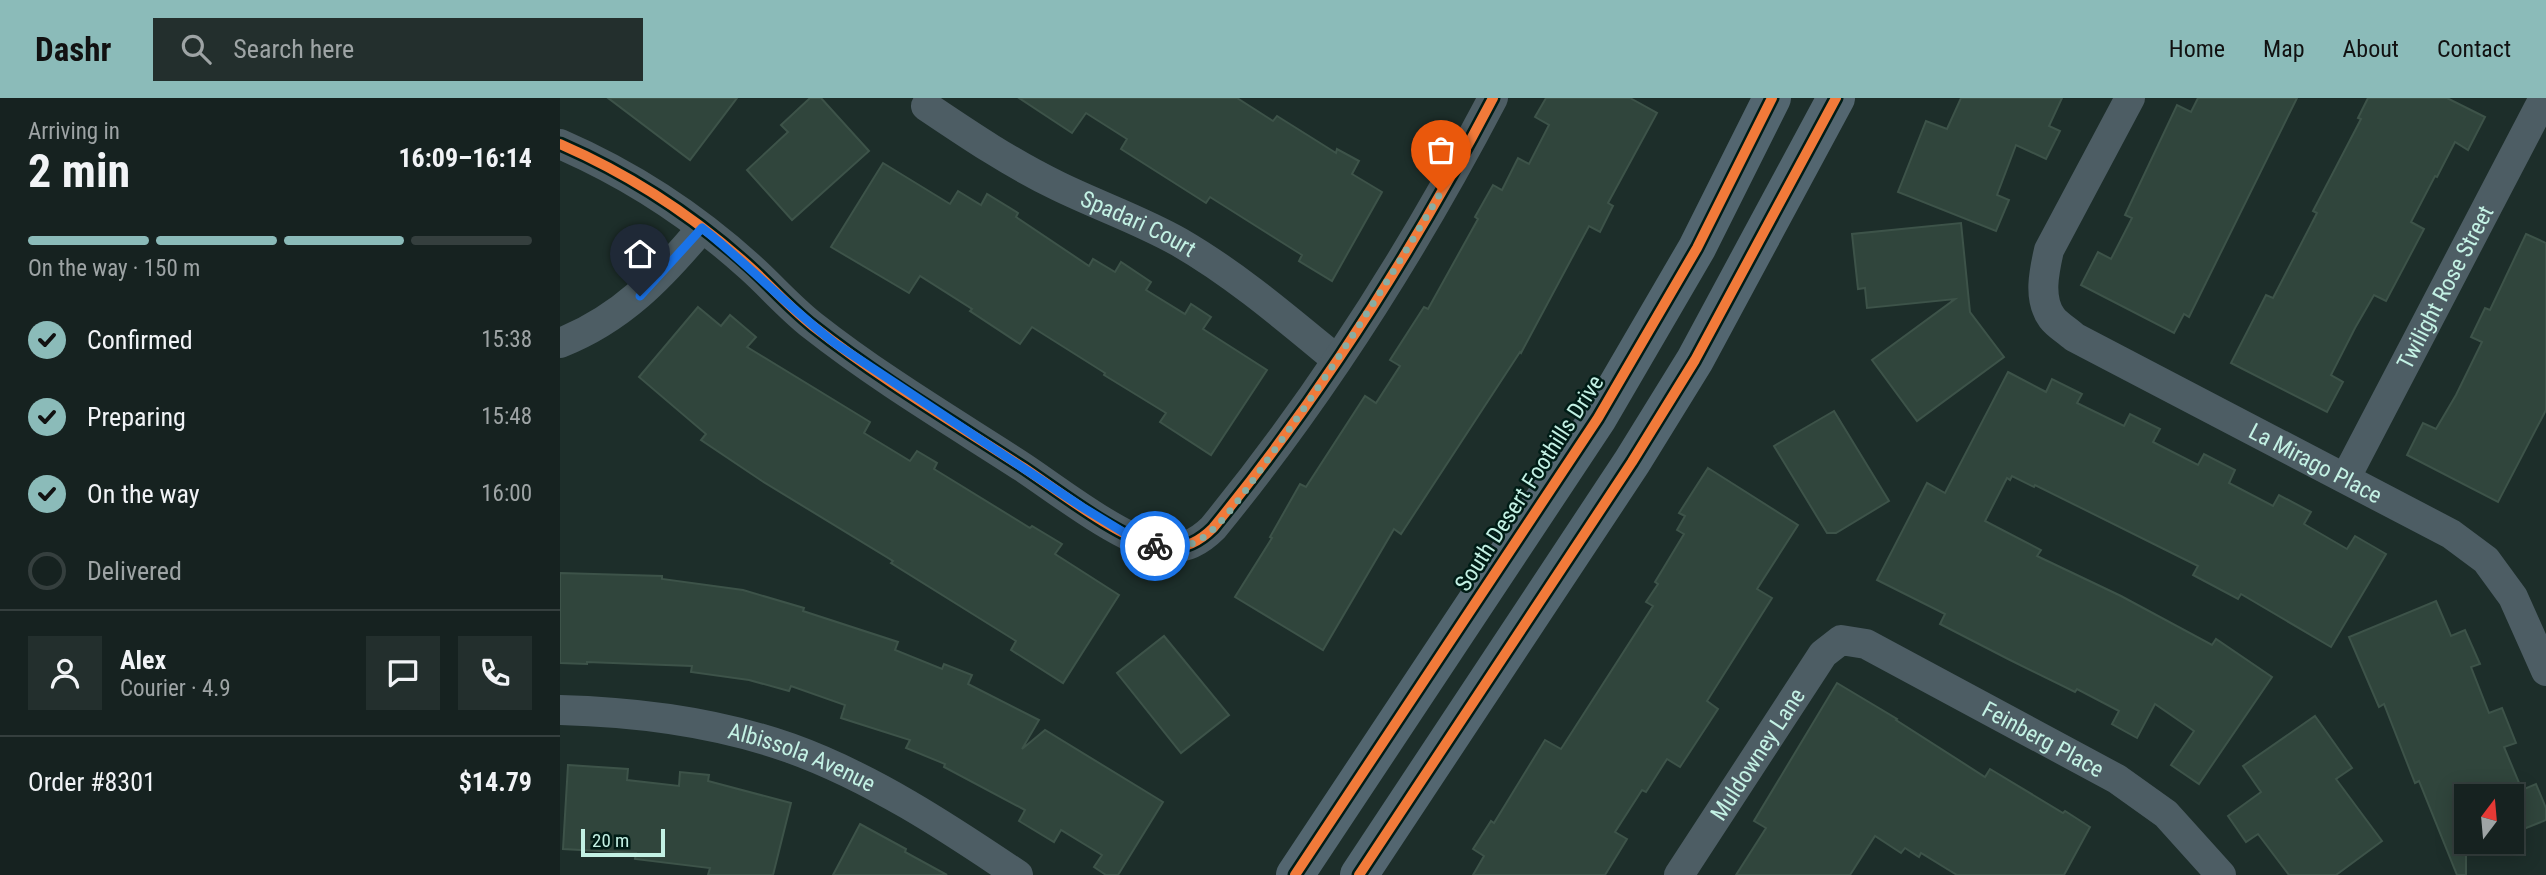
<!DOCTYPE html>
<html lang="en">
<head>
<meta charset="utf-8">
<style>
  :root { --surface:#162220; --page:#232f2d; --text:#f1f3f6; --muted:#9ea4a5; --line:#353f3e; --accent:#8bbbb9 }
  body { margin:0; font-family:"Roboto Condensed",sans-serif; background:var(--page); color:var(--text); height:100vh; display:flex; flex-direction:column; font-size:26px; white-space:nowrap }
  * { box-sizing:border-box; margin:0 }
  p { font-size:23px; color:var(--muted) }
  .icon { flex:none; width:38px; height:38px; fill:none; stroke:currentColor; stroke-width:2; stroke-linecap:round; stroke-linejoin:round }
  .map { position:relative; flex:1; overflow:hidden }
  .sheet { display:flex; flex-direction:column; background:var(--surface); width:560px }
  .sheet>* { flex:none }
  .needle { width:46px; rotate:16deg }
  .tools { position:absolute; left:1894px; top:686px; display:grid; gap:14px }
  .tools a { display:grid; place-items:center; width:70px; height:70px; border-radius:0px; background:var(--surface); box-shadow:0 4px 18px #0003,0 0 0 2px var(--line); font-size:35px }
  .scale { position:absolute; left:21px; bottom:18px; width:84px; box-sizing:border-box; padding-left:7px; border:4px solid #c3f1e4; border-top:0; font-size:19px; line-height:24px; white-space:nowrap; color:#c3f1e4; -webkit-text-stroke:5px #001c16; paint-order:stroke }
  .pin { position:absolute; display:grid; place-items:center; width:60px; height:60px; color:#fff; margin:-72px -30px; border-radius:50% 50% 50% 0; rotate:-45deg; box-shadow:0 0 7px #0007 }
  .pin .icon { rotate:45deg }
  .courier { position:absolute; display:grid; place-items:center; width:70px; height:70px; margin:-35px; border:5px solid #1a73e8; border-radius:50%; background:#fff; color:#222; box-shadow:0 2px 9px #0007 }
  .head em { font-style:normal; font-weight:700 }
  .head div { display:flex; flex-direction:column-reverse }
  .head { display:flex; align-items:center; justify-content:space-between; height:119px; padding:0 28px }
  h1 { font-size:46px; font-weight:700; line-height:52px }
  .bar { display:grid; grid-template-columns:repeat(4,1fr); gap:10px 7px; align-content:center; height:84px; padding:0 28px }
  .bar i { height:9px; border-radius:5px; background:var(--line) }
  .bar .selected { background:var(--accent) }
  .bar p { grid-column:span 4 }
  .line { display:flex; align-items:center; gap:18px; padding:0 28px; border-top:2px solid var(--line) }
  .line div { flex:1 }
  .round { display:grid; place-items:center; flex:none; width:74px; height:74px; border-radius:0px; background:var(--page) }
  ol { padding:0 28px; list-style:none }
  li { display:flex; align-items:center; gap:21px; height:77px }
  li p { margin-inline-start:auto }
  li .icon { padding:7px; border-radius:50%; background:var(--accent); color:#111; stroke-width:4 }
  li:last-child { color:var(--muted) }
  li i { width:38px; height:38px; border:4px solid var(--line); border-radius:50% }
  header { display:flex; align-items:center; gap:42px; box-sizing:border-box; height:98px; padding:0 35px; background:var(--accent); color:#111 }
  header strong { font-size:33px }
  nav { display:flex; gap:38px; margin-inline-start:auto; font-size:24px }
  .search { width:490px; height:63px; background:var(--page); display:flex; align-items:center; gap:18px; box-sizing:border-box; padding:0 24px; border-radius:0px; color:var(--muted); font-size:26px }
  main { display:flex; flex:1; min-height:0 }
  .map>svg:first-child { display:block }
  .building { fill:#30453c; stroke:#3d5349; stroke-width:2 }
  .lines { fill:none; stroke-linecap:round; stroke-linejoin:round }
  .minor { stroke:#4d5d64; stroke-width:30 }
  .secondary { stroke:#536670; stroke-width:38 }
  .cycleway-casing { stroke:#001c16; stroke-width:15 }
  .cycleway { stroke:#f17a3a; stroke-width:10 }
  .done { stroke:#89ada3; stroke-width:7; stroke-dasharray:0 12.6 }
  .route { stroke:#1a73e8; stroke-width:9 }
  .labels { text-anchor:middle; stroke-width:5; stroke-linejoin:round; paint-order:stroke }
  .street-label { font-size:23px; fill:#c3f1e4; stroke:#001c16 }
</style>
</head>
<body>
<header>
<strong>Dashr</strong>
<div class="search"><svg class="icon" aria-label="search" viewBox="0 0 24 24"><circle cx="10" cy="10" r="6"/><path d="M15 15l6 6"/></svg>Search here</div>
<nav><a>Home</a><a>Map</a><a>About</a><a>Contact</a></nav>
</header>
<main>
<section class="sheet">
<div class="head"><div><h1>2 min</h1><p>Arriving in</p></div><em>16:09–16:14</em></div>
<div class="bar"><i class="selected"></i><i class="selected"></i><i class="selected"></i><i></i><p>On the way · 150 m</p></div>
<ol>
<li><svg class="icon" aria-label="check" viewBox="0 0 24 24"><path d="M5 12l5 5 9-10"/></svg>Confirmed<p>15:38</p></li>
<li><svg class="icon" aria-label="check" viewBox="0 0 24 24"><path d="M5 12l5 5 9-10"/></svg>Preparing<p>15:48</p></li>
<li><svg class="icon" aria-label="check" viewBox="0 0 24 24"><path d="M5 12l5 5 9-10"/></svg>On the way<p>16:00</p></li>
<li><i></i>Delivered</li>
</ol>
<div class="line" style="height:126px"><a class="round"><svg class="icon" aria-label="person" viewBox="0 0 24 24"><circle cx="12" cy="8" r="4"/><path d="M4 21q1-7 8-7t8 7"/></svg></a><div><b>Alex</b><p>Courier · 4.9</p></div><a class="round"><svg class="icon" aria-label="chat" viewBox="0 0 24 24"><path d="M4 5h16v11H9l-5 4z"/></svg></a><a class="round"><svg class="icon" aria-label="phone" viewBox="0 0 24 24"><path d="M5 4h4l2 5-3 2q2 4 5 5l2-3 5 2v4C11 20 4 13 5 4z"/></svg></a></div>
<div class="line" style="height:91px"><div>Order #8301</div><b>$14.79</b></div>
</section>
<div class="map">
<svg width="1986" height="777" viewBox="0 0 1986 777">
  <rect width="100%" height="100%" fill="#1d2e2a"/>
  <g class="building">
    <polygon points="48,0 177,0 130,62"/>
    <polygon points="250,0 261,0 309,53 232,122 187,72 228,34 221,27"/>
    <polygon points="459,0 677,0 713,23 717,18 776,55 777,51 799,63 792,76 822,94 772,183 739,163 742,157 650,99 646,105 561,51 567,41 526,15 512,35"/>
    <polygon points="986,0 1070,0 1097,15 1048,105 1053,108 1040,134 1029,128 961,255 960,254 841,436 834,431 763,552 675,499 712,440 710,439 740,386 746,389 805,298 816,305 840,268 830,262 864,209 868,211 918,121 915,119 933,87 942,92 958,60 969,66 989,27 975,19"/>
    <polygon points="1401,0 1502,0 1489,28 1500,33 1486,61 1456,47 1437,97 1449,102 1436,133 1338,94 1366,23 1387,31"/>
    <polygon points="1638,0 1737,0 1629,219 1624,216 1614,235 1521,187 1538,154 1551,161 1572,120 1565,117 1617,7 1631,14"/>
    <polygon points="1808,0 1887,0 1925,19 1908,52 1895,44 1877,79 1875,78 1851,124 1864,131 1826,203 1814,197 1795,230 1771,277 1783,284 1767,314 1671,265 1706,197 1713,200 1757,115 1753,113 1801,21 1798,20"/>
    <polygon points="323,65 390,106 398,93 421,107 427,96 458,115 456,119 529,168 533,161 555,174 561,164 591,184 586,192 625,216 631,206 651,219 643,231 707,272 651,357 600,324 606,315 544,277 545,275 472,229 460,246 410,213 412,211 360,178 349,195 271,149"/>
    <polygon points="1401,125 1410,214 1444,259 1357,323 1312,262 1395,201 1307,210 1305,190 1298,191 1292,136"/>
    <polygon points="1966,136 1986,145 1986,312 1938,404 1847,357 1863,325 1876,331 1896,297 1922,244 1911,239 1925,210 1930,212"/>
    <polygon points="138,209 161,228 170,217 196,239 187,249 310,324 304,335 350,363 357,353 377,365 374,371 470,430 472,428 502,446 495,456 559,497 503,585 451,552 456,543 331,465 333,463 202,383 141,342 146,336 79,279"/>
    <polygon points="1448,274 1486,294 1492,281 1522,296 1517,305 1564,328 1570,316 1600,331 1593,344 1638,367 1644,356 1675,372 1669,385 1713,408 1719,397 1751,414 1744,426 1787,451 1795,438 1826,456 1771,549 1681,496 1678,501 1633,477 1638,468 1475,387 1474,389 1452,378 1450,382 1447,380 1425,423 1481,452 1477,458 1561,498 1652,547 1656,541 1712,579 1639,686 1611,667 1634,633 1595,606 1577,640 1552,626 1559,613 1517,591 1515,594 1450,562 1380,526 1385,516 1317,482 1367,385 1385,395"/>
    <polygon points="1274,313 1329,403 1276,435 1267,435 1214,348"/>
    <polygon points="1148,370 1238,427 1197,491 1212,500 1147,603 1158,611 1120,669 1107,661 1086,694 1082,692 1055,734 1067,741 1045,777 913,777 924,758 913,751 931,723 934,725 985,642 1001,651 1093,508 1086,504 1098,486 1095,484 1124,436 1117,432 1125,418 1119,415"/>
    <polygon points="0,475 102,478 102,481 183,492 244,510 243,513 338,544 335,552 382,571 384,566 412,577 408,586 479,622 462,651 485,632 603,704 558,777 546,777 534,769 542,757 501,732 494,744 459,723 465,712 384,669 385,666 346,650 350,642 281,620 285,607 231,588 229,593 189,582 131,574 132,568 27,564 27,566 0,565"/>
    <polygon points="1876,503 1891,538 1905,532 1920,566 1911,569 1929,615 1942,610 1956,645 1944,649 1962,692 1976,686 1986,710 1986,722 1951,736 1951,698 1906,698 1906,777 1897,777 1859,683 1855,685 1824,606 1819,609 1789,539"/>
    <polygon points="604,538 669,617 621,655 557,575"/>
    <polygon points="1277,585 1337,621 1336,622 1425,679 1430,671 1503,715 1505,713 1530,729 1504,777 1397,777 1361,755 1359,759 1345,750 1341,755 1315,738 1290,777 1176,777 1206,730 1194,723"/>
    <polygon points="1755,618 1792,670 1776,681 1822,743 1776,777 1729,777 1698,736 1686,744 1668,718 1701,694 1683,668"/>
    <polygon points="8,667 68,671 67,682 119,688 120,674 149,677 148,683 231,705 213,777 148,777 150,770 75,761 76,755 3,751"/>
    <polygon points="300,726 346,751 345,754 387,777 273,777"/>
  </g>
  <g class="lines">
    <g class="minor">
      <path id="s1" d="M 1570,0 L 1489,152 C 1484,174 1478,201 1492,220 C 1497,227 1508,233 1514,239 L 1891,436 L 1926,462 L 1953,499 L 1986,573"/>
      <path id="s2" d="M 366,8 C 409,37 452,66 498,88 C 539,108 580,122 619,144 C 676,177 726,220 777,262"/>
      <path d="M 0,46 C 69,76 135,119 191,170 C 212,189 230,210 253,228 C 319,280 393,324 464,370 C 497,392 559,440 596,448 C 619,454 637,446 653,430 C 761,298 854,151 933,0"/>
      <path d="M 0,245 C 61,221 101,179 142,130"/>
      <path id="s3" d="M 1786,379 L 1984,0"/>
      <path id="s4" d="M 0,612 C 78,614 156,624 230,650 C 311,679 387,729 458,777"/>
      <path id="s5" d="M 1119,777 L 1263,556 L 1281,542 L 1306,546 L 1557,681 L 1606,716 L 1661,777"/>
    </g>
    <g class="secondary">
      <polyline points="735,777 1038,320 1137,150 1212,0"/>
      <polyline points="799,777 1072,364 1135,262 1276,0"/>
    </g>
    <g class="cycleway-casing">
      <g id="cycleway">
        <path d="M 0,46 C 69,76 135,119 191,170 C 212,189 230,210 253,228 C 319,280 393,324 464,370 C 497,392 559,440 596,448 C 619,454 637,446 653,430 C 761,298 854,151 933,0"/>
        <polyline points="735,777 1038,320 1137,150 1212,0"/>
        <polyline points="799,777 1072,364 1135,262 1276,0"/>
      </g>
    </g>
    <use href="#cycleway" class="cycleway"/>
  </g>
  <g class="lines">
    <path class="done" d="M 595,448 C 610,451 627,450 641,441 C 662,428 691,385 706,364 C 769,277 827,186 881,94"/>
    <path class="route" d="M 80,198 L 142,130 C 189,167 229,210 276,246 L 522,409 L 568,437 L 595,448"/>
  </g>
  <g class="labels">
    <g class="street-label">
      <text dy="8" stroke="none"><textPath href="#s2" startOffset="243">Spadari Court</textPath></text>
      <text dy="8" stroke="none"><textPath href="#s3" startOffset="214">Twilight Rose Street</textPath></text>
      <text dy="8" stroke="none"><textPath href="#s1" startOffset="544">La Mirago Place</textPath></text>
      <text transform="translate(969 385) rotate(-57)" y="8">South Desert Foothills Drive</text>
      <text dy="8" stroke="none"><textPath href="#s5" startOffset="513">Feinberg Place</textPath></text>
      <text dy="8" stroke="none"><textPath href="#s5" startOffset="144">Muldowney Lane</textPath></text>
      <text dy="8" stroke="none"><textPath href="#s4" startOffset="248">Albissola Avenue</textPath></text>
    </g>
  </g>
</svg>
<div class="tools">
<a><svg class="needle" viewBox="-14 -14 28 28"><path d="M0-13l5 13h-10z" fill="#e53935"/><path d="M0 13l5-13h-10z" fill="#9ea4a5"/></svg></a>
</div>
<div class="scale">20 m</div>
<div class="pin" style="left:881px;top:94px;background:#ea580c"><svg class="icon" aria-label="bag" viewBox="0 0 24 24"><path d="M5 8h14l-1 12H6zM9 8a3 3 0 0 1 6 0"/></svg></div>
<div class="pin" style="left:80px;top:198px;background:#1f2937"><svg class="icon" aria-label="home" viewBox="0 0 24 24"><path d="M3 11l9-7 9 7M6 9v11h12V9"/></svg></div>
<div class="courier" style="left:595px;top:448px"><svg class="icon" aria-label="bike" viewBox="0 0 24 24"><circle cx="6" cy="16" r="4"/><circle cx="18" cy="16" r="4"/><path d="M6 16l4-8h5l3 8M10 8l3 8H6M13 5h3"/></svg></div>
</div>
</main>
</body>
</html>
